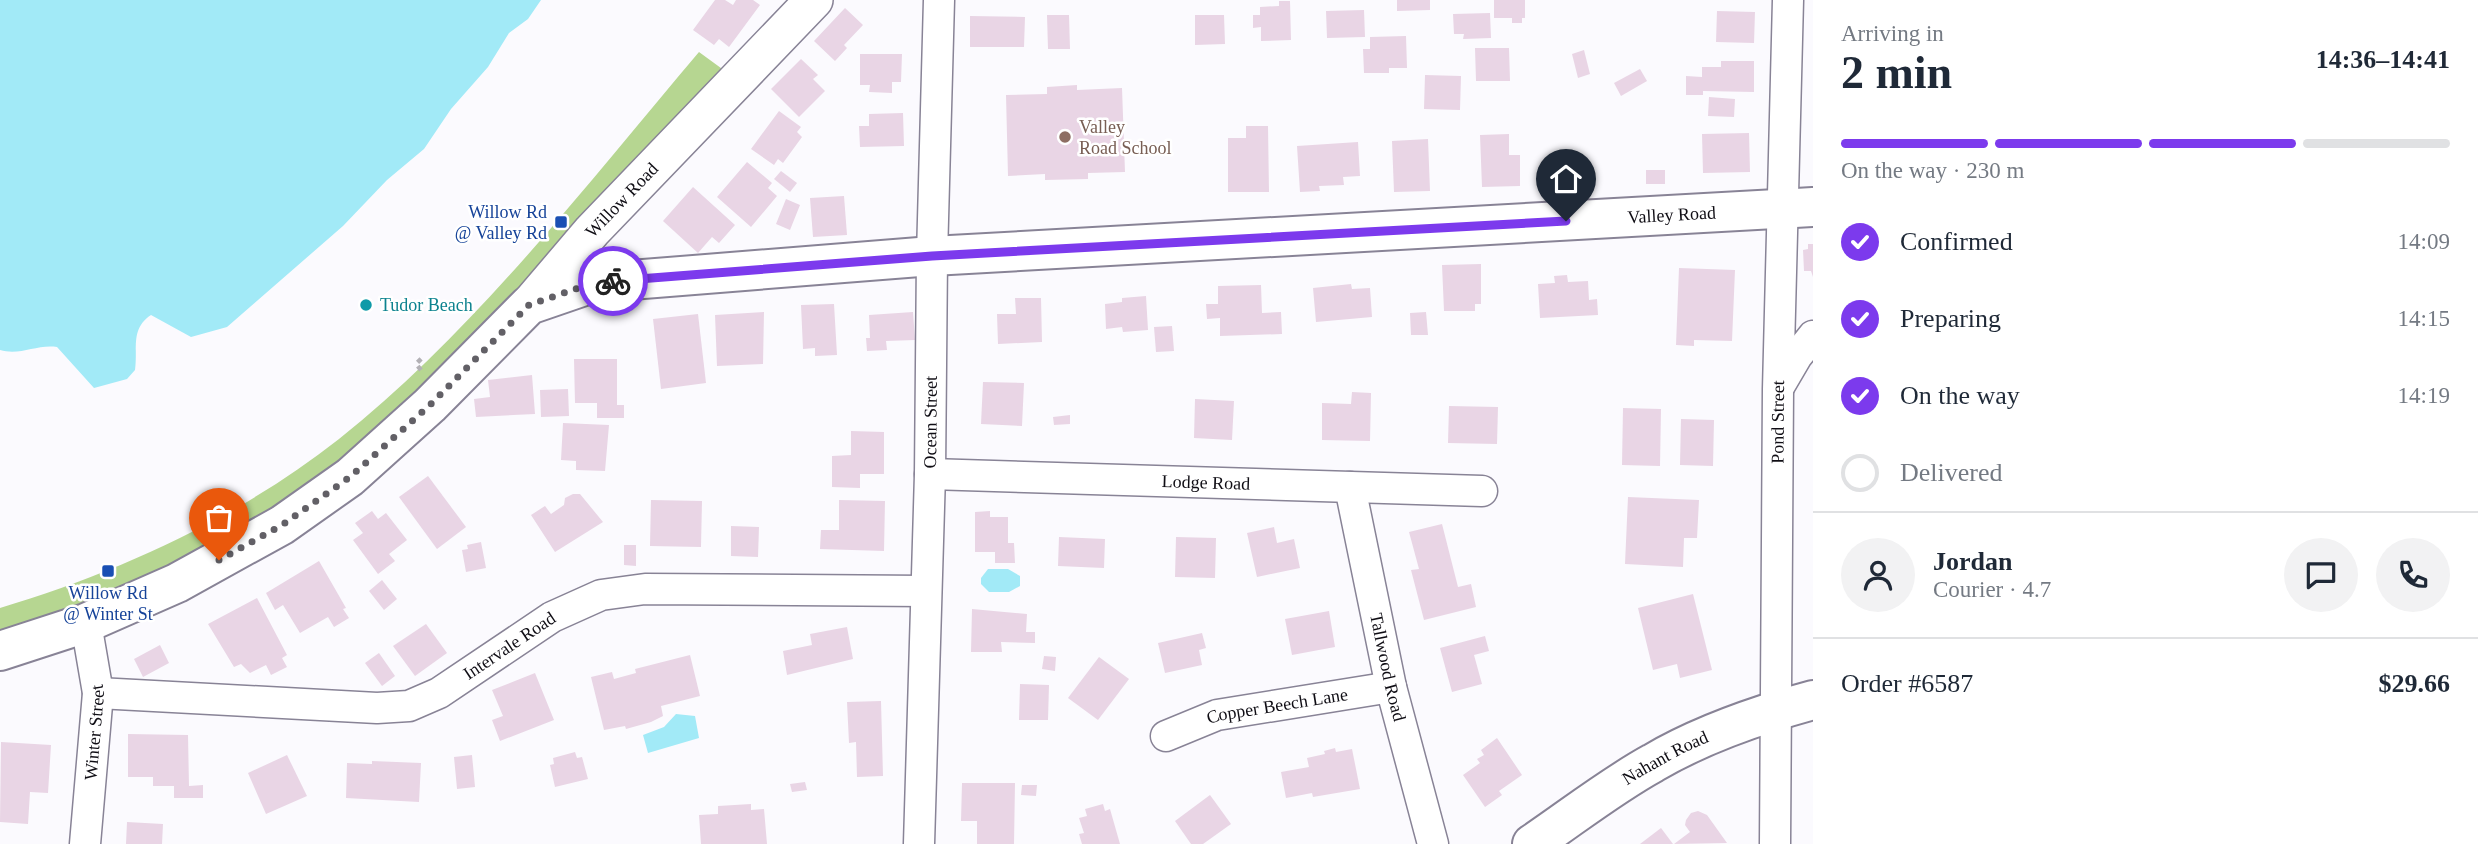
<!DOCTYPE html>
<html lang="en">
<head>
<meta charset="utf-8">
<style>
  :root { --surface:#fff; --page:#f2f2f3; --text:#1f2937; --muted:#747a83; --line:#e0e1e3; --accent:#7c3aed }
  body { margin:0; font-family:Georgia,serif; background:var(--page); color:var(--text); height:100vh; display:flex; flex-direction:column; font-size:26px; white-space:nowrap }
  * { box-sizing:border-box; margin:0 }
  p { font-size:23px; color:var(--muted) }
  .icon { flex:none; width:38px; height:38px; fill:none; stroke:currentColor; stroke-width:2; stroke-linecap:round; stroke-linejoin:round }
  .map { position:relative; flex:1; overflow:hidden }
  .details { display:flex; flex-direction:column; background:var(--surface); width:665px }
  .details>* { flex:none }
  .pin { position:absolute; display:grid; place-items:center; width:60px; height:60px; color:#fff; margin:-72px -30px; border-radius:50% 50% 50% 0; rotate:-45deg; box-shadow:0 0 7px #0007 }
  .pin .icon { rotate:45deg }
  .courier { position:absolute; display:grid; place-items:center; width:70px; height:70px; margin:-35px; border:5px solid #7c3aed; border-radius:50%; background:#fff; color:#222; box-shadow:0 2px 9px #0007 }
  .overview em { font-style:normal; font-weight:700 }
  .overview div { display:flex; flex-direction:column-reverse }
  .overview { display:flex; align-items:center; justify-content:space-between; height:119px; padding:0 28px }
  h1 { font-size:46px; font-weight:700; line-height:52px }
  .bar { display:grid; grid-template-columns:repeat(4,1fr); gap:10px 7px; align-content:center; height:84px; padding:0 28px }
  .bar i { height:9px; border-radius:5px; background:var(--line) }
  .bar .on { background:var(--accent) }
  .bar p { grid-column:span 4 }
  .line { display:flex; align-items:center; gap:18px; padding:0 28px; border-top:2px solid var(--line) }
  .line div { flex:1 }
  .round { display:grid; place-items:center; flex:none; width:74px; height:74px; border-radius:37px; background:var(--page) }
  ol { padding:0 28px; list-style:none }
  li { display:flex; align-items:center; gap:21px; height:77px }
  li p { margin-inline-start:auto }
  li .icon { padding:7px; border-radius:50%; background:var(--accent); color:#fff; stroke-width:4 }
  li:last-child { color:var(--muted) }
  li i { width:38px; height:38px; border:4px solid var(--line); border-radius:50% }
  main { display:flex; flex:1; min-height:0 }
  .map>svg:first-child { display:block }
  .green { fill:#b6d691 }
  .water { fill:#a2eaf7 }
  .building { fill:#e9d5e5 }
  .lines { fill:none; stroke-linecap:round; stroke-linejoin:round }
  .minor-casing { stroke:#888396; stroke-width:33 }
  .tertiary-casing { stroke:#888396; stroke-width:40 }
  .secondary-casing { stroke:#888396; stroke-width:42 }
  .path { stroke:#b3b1b6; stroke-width:4.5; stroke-dasharray:5 5; stroke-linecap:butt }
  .minor { stroke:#fff; stroke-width:30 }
  .tertiary { stroke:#fff; stroke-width:37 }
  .secondary { stroke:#fff; stroke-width:38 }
  .done { stroke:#626066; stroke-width:7; stroke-dasharray:0 12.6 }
  .route { stroke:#7c3aed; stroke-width:9 }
  .education-dot { fill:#8d6e63; stroke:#fff; stroke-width:2.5 }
  .transit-dot { fill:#1a4fb4; stroke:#fff; stroke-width:2.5 }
  .culture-dot { fill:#0f9aa8; stroke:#fff; stroke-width:2.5 }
  .labels { text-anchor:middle; stroke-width:5; stroke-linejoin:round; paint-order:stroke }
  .education-label { font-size:18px; fill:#785e54; stroke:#fff; text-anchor:start }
  .street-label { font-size:18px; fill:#0f0d14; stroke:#fff }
  .transit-label { font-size:18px; fill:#164399; stroke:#fff; text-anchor:end }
  .culture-label { font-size:18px; fill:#0d838f; stroke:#fff; text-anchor:start }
</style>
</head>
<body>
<main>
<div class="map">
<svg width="1813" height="844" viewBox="0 0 1813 844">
  <rect width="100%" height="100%" fill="#fbfafe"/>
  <path class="green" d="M 699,52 L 725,71 L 596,210 L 386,426 L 274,513 L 119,593 L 0,634 L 0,608 C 120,572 240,517 339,439 C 474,332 587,184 699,52 Z"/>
  <g class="water">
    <path d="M 0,0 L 541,0 L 528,19 L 509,33 L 488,67 L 451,109 L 424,149 L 387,180 L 343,226 L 227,327 L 191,337 L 151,315 C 130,329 138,348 135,370 L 127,379 L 94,388 L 57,347 C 37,344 20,356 0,350 Z"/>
    <polygon points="988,569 1008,569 1020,576 1020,586 1009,592 989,592 981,584 981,578"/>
    <polygon points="676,714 695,716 699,738 648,753 643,735 664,727"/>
  </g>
  <g class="building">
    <polygon points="715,0 725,0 733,5 736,0 753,0 760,5 729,47 719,39 714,45 693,30"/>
    <polygon points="1397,0 1430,0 1430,10 1397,11"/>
    <polygon points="1494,0 1525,0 1525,18 1522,18 1522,23 1512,23 1512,18 1494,18"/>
    <polygon points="1279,1 1290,1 1291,40 1261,41 1261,27 1253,28 1253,15 1260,15 1260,7 1279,6"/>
    <polygon points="845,8 863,25 844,45 847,48 835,61 814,41"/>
    <polygon points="1364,10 1365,37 1327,38 1326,11"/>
    <polygon points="1717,11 1755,12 1754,43 1716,42"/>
    <polygon points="1490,13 1491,38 1463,39 1464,34 1454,34 1453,14"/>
    <polygon points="1047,15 1069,15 1070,49 1048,49"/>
    <polygon points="1195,15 1224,15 1225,44 1195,45"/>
    <polygon points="970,16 1025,17 1024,47 970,47"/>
    <polygon points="1406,36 1407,68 1389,68 1389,73 1364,73 1363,49 1370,49 1370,37"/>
    <polygon points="1475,48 1509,48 1510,81 1476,81"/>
    <polygon points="1584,50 1590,74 1578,78 1572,54"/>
    <polygon points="860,54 902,54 901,82 892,82 892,93 869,92 870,85 860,85"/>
    <polygon points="801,59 818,75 813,79 825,91 799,117 771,89"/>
    <polygon points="1721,61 1754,61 1754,92 1703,91 1703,95 1686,95 1686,76 1702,77 1702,67 1721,67"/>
    <polygon points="1640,69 1647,81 1621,96 1614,83"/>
    <polygon points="1425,75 1461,76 1460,110 1424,109"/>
    <polygon points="1077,85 1077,90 1122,88 1125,172 1088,173 1088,179 1045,180 1045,174 1008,176 1006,95 1047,94 1047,87"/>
    <polygon points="1709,97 1735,99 1734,117 1708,116"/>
    <polygon points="779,111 801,127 797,132 802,137 783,163 778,159 774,165 751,149"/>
    <polygon points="903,113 904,146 860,147 859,126 869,126 869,114"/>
    <polygon points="1246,126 1268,126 1269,192 1228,192 1228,138 1246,138"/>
    <polygon points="1749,133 1750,172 1703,173 1702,134"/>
    <polygon points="1509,134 1509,155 1520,155 1520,186 1482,187 1480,135"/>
    <polygon points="1428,139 1430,191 1394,192 1392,141"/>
    <polygon points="1358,142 1360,176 1343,177 1344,185 1319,186 1320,191 1300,192 1297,146"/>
    <polygon points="747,162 772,183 768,188 777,196 751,227 717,197"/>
    <rect x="1646" y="170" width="19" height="14"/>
    <polygon points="781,171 797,183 790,192 774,179"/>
    <polygon points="693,187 735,225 719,243 712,237 698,253 663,221"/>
    <polygon points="844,196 847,235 813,237 810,198"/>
    <polygon points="786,199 800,205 790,230 776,224"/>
    <polygon points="1808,244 1813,244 1813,277 1811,271 1804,271 1803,250 1808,249"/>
    <polygon points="1481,264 1481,304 1475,304 1475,311 1444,311 1442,265"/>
    <polygon points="1679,268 1735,270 1732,341 1694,340 1694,346 1676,345"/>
    <polygon points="1567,275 1568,282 1588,281 1589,300 1597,299 1598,315 1540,318 1538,284 1555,283 1554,276"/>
    <polygon points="1351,284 1352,289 1370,288 1372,317 1316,322 1313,288"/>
    <polygon points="1261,285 1262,313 1281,312 1282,334 1220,336 1220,318 1207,319 1206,304 1218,304 1218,286"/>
    <polygon points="1146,296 1148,330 1123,332 1122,327 1106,329 1105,304 1122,302 1122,298"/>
    <polygon points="1015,298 1041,298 1042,342 998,344 997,314 1016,314"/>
    <polygon points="834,304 837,355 815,356 815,348 803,349 801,305"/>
    <polygon points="764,312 763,364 717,366 715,315"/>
    <polygon points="913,312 915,340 886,341 887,350 867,351 866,338 870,338 869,315"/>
    <polygon points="1426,312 1428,335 1411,335 1410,313"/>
    <polygon points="698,314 706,383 661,389 653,319"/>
    <polygon points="1172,326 1174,351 1156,352 1154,327"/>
    <polygon points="574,359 617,359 617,405 624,405 624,418 597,418 597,403 575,403"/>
    <polygon points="532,375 535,414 476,417 474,399 490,397 488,380"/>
    <polygon points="983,382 1024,383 1022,426 981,424"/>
    <polygon points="568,389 569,416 541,417 540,390"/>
    <polygon points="1352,392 1371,393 1370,441 1322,440 1322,403 1351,404"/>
    <polygon points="1195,399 1234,401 1232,440 1194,438"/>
    <polygon points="1449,406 1498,407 1497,444 1448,443"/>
    <polygon points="1623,408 1661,409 1660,466 1622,465"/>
    <polygon points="1070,415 1070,424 1054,425 1053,417"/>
    <polygon points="1681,419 1714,420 1713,466 1680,465"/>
    <polygon points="563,423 609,425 605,471 576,470 576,461 561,460"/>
    <polygon points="851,431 884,432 884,474 860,474 860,488 832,487 832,456 851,455"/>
    <polygon points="428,476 466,527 437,549 399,497"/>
    <polygon points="573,494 580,494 603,522 555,552 531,515 545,506 551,514 564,505 565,498"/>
    <polygon points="1628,497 1699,500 1697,538 1684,538 1683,567 1625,564"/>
    <polygon points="651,500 702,501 701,547 650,546"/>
    <polygon points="839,500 885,501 884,551 820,549 821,530 839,530"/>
    <polygon points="372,511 378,519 386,513 407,540 389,554 395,561 378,574 353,540 363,533 355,523"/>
    <polygon points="990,511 990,517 1008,517 1008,543 1014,543 1015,563 995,563 995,552 975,552 975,512"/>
    <polygon points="1442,524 1458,587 1471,584 1476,607 1424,620 1411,570 1419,569 1409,532"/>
    <polygon points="731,526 759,527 758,557 731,556"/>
    <polygon points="1274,527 1277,543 1294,539 1300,568 1257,577 1247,533"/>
    <polygon points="1059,537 1105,539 1104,568 1058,566"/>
    <polygon points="1176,537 1216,538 1215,578 1175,577"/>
    <polygon points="481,542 486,568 466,572 462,550 468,549 467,545"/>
    <polygon points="624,545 636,545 636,566 624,565"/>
    <polygon points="319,561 346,608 343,609 349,618 334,627 328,617 300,633 283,605 275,610 266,593"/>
    <polygon points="382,580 397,599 384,610 369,591"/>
    <polygon points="1693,594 1712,670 1680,678 1677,664 1653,670 1638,608"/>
    <polygon points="257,598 287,655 282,658 287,667 271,675 266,665 250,673 241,664 234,667 208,624"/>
    <polygon points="972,609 1027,614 1026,632 1035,632 1035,643 1001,642 1002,652 971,652"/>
    <polygon points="1329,611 1335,647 1292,655 1285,619"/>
    <polygon points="426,624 447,653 415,676 393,646"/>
    <polygon points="847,627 853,659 787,675 783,651 812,645 810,634"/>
    <polygon points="1202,633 1206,648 1199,650 1202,665 1165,673 1158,643"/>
    <polygon points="1485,636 1489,651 1474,655 1482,684 1452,692 1440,648"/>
    <polygon points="160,645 169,663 143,677 134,659"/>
    <polygon points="379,653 395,676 382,686 365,663"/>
    <polygon points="690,655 700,696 661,706 663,716 651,722 626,729 625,726 604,730 591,677 612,672 614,679 636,673 635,669"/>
    <polygon points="1044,656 1056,657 1055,671 1042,669"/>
    <polygon points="1099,657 1129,679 1098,720 1068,698"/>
    <polygon points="535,673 554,720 500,741 492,720 503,716 492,690"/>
    <polygon points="1020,684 1049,685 1048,720 1019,720"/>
    <polygon points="881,701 883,776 857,777 856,742 849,743 847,702"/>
    <polygon points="128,734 188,735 189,786 203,785 203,798 174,798 174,786 153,786 153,777 128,777"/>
    <polygon points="1497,738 1522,775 1499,791 1502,795 1485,807 1463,775 1480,763 1477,759 1484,755 1481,750"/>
    <polygon points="1,742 51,745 48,793 30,792 28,824 0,822"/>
    <polygon points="1335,748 1336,752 1352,749 1360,789 1313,797 1312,793 1286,798 1281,772 1309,767 1307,758 1325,754 1324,751"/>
    <polygon points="575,752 577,758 582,757 588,779 555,787 550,765 554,764 553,758"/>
    <polygon points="287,755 307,796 266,814 248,773"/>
    <polygon points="472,755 475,787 457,789 454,757"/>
    <polygon points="372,761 421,763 419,802 346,798 347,763 372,764"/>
    <polygon points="805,782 807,790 792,792 790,784"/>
    <polygon points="962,783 1015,783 1014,844 977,844 977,821 961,821"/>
    <polygon points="1022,785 1037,785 1036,796 1021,795"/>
    <polygon points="1210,795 1231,824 1203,844 1191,844 1175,821"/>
    <polygon points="751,804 751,810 764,809 767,844 701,844 699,815 718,814 718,806"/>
    <polygon points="1103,804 1105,811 1110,809 1120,844 1082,844 1079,834 1084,833 1079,818 1087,816 1085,809"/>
    <polygon points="1698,811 1707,815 1727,843 1674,844 1690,832 1685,825 1686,820 1691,813"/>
    <polygon points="127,822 163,824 162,844 126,844"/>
    <polygon points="1661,828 1673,844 1640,844"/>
  </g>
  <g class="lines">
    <g class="minor-casing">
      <g id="minor">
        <polyline points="1780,385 1797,356 1813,336"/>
        <path id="s1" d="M 930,474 L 1482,491"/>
        <path id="s2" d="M 1350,487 L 1391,687 L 1433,844"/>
        <path id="s3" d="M 98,693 L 377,708 L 409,706 L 439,693 L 552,617 L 601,595 L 645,589 L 926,591"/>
        <path id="s4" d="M 1166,736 L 1217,715 L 1391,687"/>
        <path id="s5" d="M 85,844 L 98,693 L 86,623"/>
        <path id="s6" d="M 919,844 L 930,474 L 932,256 L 939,0"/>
        <path id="s7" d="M 1775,844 L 1778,389 L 1788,0"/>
      </g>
    </g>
    <g class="tertiary-casing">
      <g id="tertiary">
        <path id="s8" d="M 529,305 L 592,231 L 814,0"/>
      </g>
    </g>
    <g class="secondary-casing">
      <g id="secondary">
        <path id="s9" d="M 0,651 L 86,623 L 177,583 L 282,525 L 350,477 L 430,405 L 529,305 L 593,283 L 932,256 L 1813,207"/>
        <path id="s10" d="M 1532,844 C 1572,817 1611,786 1653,763 C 1702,734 1758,715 1813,700"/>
      </g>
    </g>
    <polyline class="path" points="421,370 416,364 424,356"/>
    <use href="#minor" class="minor"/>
    <use href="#tertiary" class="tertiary"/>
    <use href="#secondary" class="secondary"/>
  </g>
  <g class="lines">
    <polyline class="done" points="219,560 282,525 350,477 430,405 529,305 593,283 613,281"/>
    <polyline class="route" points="613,281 932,256 1566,221"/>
  </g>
  <circle class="education-dot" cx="1065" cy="137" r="7"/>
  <g class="transit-dot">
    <rect x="554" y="215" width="14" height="14" rx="3.5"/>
    <rect x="101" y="564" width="14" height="14" rx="3.5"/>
  </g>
  <circle class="culture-dot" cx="366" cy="305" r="7"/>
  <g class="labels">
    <g class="education-label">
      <text x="1079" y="133">Valley<tspan x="1079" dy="21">Road School</tspan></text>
    </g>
    <g class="street-label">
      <text dy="6" stroke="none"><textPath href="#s8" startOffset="140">Willow Road</textPath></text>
      <text dy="6" stroke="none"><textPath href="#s9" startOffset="1790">Valley Road</textPath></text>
      <text dy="6" stroke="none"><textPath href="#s6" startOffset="422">Ocean Street</textPath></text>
      <text dy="6" stroke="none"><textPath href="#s7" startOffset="422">Pond Street</textPath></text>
      <text dy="6" stroke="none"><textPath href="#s1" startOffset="276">Lodge Road</textPath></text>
      <text dy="6" stroke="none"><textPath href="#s3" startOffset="429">Intervale Road</textPath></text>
      <text dy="6" stroke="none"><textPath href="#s2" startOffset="184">Tallwood Road</textPath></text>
      <text dy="6" stroke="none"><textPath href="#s4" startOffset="116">Copper Beech Lane</textPath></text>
      <text dy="6" stroke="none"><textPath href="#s5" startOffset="112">Winter Street</textPath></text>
      <text dy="6" stroke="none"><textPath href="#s10" startOffset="159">Nahant Road</textPath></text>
    </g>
    <g class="transit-label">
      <text x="547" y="218">Willow Rd<tspan x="547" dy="21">@ Valley Rd</tspan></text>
      <text x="108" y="599" text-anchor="middle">Willow Rd<tspan x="108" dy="21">@ Winter St</tspan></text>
    </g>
    <g class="culture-label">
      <text x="380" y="311">Tudor Beach</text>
    </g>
  </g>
</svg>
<div class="pin" style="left:219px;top:560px;background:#ea580c"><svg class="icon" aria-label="bag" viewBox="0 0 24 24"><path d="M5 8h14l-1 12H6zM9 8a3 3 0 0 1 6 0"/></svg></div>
<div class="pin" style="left:1566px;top:221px;background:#1f2937"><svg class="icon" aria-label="home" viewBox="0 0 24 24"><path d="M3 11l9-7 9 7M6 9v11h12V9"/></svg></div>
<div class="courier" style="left:613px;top:281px"><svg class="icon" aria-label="bike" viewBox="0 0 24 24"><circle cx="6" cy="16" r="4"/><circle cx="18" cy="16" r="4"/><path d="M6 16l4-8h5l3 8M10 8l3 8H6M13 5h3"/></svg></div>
</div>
<section class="details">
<div class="overview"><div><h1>2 min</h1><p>Arriving in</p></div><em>14:36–14:41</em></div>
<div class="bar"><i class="on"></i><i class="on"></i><i class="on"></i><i></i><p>On the way · 230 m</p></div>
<ol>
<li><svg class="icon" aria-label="check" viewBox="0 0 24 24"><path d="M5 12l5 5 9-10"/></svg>Confirmed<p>14:09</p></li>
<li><svg class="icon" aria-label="check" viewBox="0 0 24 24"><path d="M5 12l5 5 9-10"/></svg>Preparing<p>14:15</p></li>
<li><svg class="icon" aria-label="check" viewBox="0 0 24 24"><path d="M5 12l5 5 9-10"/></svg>On the way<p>14:19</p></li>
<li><i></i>Delivered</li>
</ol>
<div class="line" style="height:126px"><a class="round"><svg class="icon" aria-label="person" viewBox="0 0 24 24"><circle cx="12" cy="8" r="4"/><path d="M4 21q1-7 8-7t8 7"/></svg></a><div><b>Jordan</b><p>Courier · 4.7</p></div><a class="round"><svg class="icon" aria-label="chat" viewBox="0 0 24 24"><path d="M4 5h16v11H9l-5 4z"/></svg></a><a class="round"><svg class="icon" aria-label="phone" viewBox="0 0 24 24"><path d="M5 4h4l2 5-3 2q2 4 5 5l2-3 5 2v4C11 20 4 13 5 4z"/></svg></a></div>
<div class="line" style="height:91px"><div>Order #6587</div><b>$29.66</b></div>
</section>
</main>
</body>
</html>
